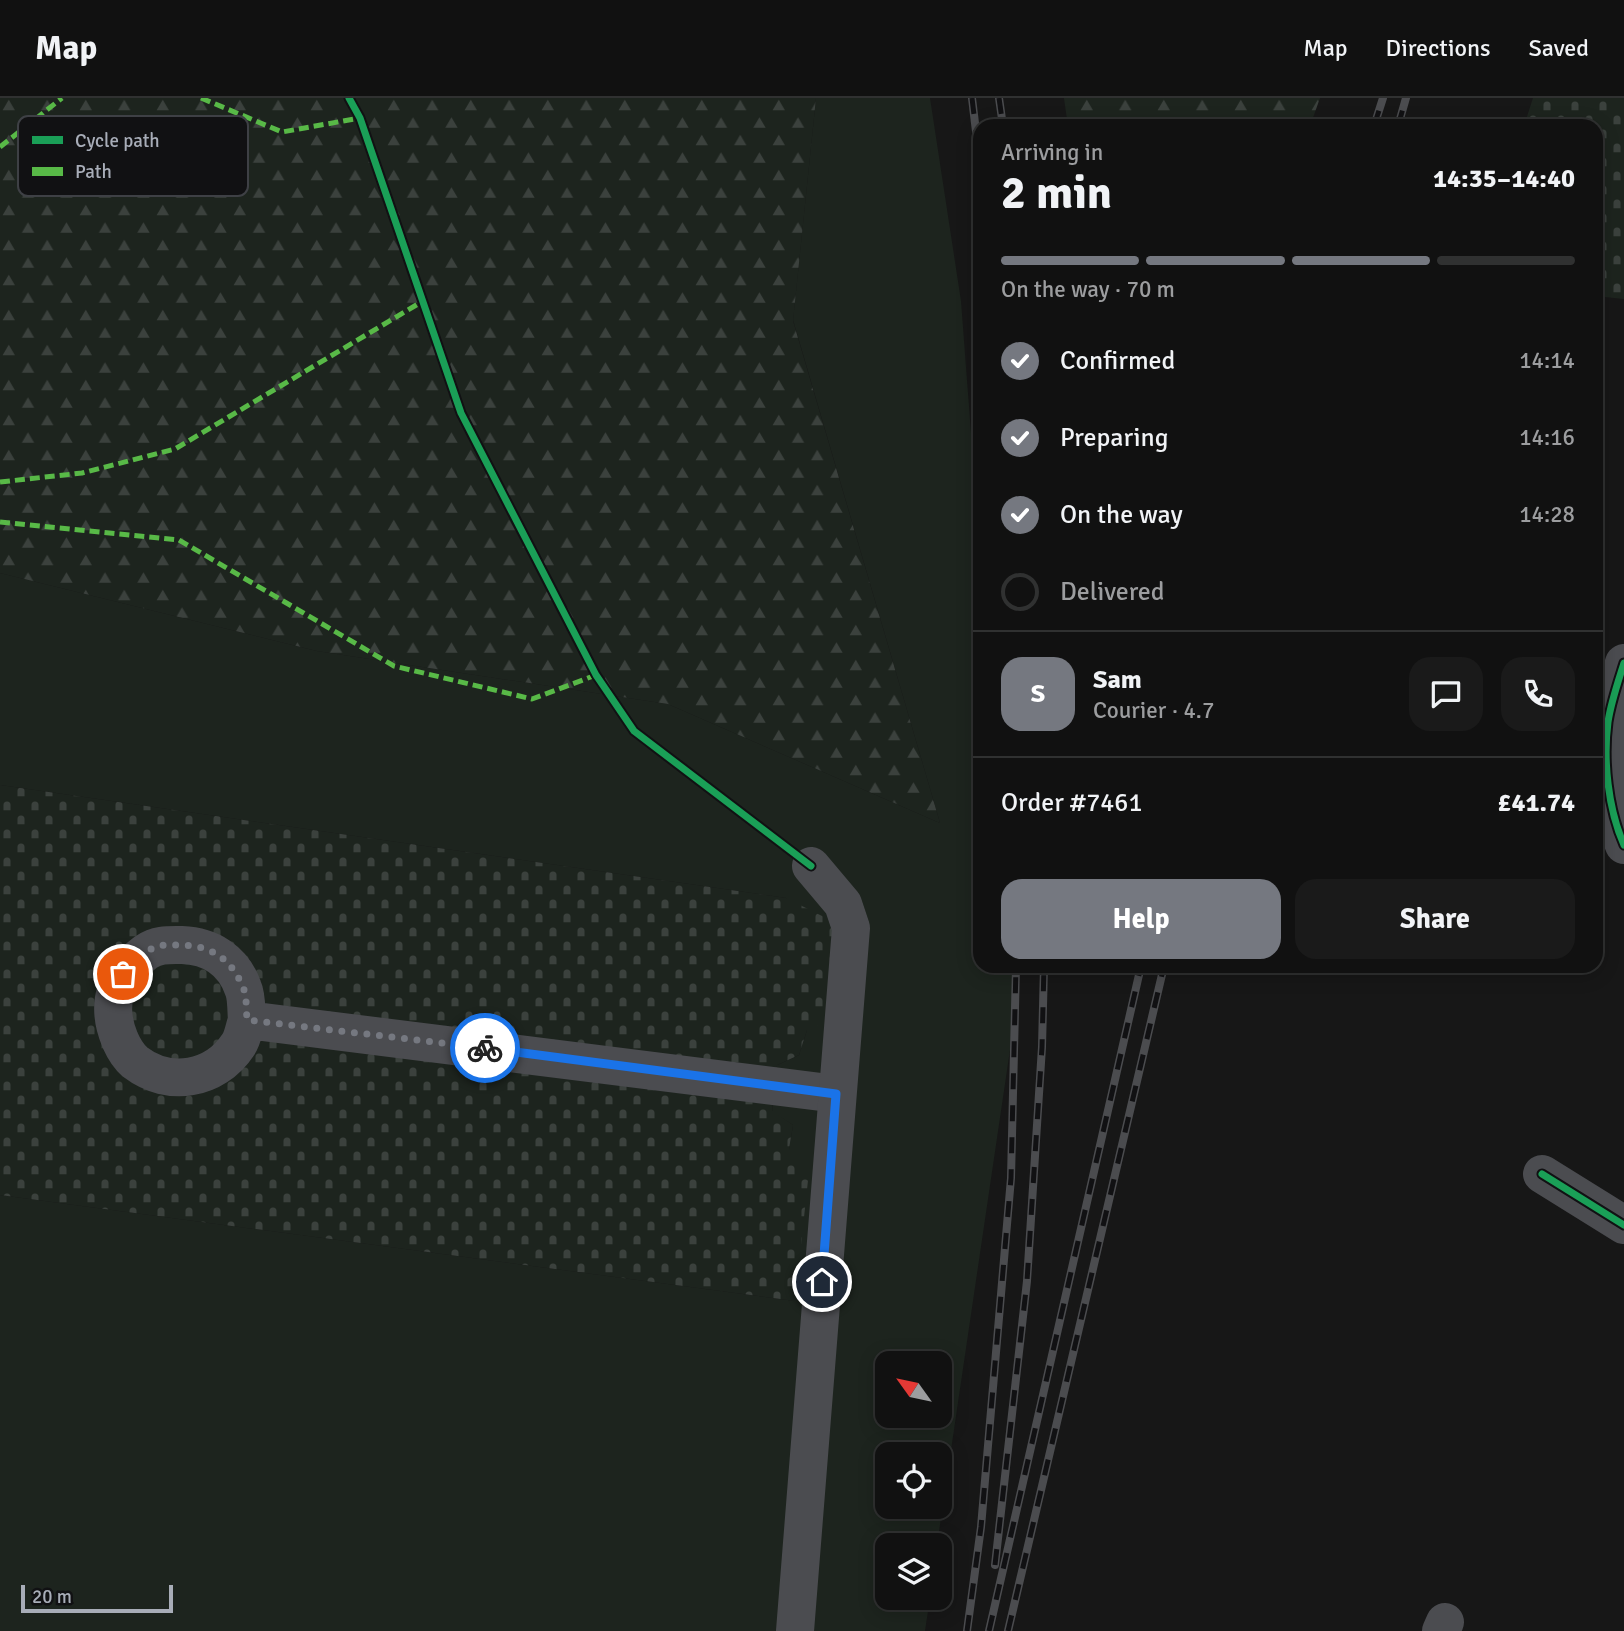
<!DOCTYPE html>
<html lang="en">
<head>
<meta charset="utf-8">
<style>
  :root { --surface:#111; --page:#1a1a1a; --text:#f1f3f6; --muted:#9c9d9f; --line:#303131; --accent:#757880 }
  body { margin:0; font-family:Signika,sans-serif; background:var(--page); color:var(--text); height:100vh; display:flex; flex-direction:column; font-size:26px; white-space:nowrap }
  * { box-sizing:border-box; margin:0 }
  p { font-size:23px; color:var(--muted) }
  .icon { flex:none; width:38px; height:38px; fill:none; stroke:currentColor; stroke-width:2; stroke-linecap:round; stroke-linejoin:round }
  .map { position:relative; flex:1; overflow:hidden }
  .drawer { position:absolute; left:973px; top:21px; width:630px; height:854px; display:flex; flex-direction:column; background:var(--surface); border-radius:21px; box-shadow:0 4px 18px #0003,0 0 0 2px var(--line) }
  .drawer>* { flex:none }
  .needle { width:46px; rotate:303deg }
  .buttons { position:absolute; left:875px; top:1253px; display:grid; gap:14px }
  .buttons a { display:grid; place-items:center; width:77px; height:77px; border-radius:14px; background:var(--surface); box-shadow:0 4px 18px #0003,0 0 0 2px var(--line); font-size:35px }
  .scale { position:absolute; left:21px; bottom:18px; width:152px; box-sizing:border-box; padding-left:7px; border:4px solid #a8adb8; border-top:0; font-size:19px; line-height:24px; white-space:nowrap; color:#a8adb8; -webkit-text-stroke:5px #111113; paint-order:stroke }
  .pin { position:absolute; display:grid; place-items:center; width:60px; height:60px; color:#fff; margin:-30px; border:4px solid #fff; border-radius:50%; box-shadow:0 2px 7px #0007 }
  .courier { position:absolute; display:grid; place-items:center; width:70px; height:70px; margin:-35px; border:5px solid #1a73e8; border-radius:50%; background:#fff; color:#222; box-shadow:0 2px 9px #0007 }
  .headline em { font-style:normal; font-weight:800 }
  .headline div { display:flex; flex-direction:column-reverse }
  .headline { display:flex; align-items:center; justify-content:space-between; height:119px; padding:0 28px }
  h1 { font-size:46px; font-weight:800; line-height:52px }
  .bar { display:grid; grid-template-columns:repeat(4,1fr); gap:10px 7px; align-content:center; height:84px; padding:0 28px }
  .bar i { height:9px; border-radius:5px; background:var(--line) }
  .bar .selected { background:var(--accent) }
  .bar p { grid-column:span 4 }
  .line { display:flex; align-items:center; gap:18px; padding:0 28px; border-top:2px solid var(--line) }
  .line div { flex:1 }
  .round { display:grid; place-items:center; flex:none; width:74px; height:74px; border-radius:21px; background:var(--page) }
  ol { padding:0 28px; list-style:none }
  li { display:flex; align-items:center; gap:21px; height:77px }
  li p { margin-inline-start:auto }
  li .icon { padding:7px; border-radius:50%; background:var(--accent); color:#fff; stroke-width:4 }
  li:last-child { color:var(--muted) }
  li i { width:38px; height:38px; border:4px solid var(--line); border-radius:50% }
  .cta { display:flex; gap:14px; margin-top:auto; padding:14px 28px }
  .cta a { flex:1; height:80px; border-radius:21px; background:var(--accent); color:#fff; font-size:28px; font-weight:800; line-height:80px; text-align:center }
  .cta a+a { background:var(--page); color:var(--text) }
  header { display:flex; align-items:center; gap:42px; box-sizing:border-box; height:98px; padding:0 35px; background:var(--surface); border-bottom:2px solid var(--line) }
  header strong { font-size:33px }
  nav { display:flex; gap:38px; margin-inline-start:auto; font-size:24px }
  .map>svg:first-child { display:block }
  .green { fill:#1d241e; fill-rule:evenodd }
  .forest { fill:url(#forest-firs) }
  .cemetery { fill:url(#cemetery-stones) }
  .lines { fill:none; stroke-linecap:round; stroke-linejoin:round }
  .minor { stroke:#4b4c50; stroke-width:38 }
  .rail-casing { stroke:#4b4c4f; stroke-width:8 }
  .rail { stroke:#111113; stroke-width:5; stroke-dasharray:16; stroke-linecap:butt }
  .quiet { stroke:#58b947; stroke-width:5; stroke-dasharray:10 5; stroke-linecap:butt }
  .cycleway-casing { stroke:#111113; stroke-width:11 }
  .cycleway { stroke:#1a9f57; stroke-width:7 }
  .done { stroke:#757880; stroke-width:7; stroke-dasharray:0 12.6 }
  .route { stroke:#1a73e8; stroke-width:9 }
  .key { fill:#111113; stroke:#3e4045; stroke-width:2 }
  .key-label { font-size:19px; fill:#a8adb8 }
</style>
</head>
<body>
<header>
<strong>Map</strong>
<nav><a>Map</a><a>Directions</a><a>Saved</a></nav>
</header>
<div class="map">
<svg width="1624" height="1533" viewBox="0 0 1624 1533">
  <defs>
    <pattern id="forest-firs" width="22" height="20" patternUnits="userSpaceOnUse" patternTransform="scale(1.75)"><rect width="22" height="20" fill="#1d241e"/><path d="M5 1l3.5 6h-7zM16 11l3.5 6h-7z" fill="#3b413d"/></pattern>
    <pattern id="cemetery-stones" width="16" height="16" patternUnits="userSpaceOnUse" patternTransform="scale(1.75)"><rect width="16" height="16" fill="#1d241e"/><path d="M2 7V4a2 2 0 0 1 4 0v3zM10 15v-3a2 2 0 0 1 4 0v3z" fill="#3b413d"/></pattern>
  </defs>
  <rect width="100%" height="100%" fill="#171717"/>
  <path class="green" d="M 816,0 L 930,0 L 961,203 L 980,453 L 980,868 L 1011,868 L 1015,918 L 937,1447 L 887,1447 L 887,1500 L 930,1500 L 925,1533 L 0,1533 L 0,1097 L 795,1203 L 789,1051 L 793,1027 L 772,1014 L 777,967 L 799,957 L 807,932 L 786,800 L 0,687 L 0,475 L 317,553 L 668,606 L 940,725 L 793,222 ZM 887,1265 L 940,1265 L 940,1318 L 887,1318 ZM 887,1356 L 940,1356 L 940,1409 L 887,1409 Z"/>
  <g class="forest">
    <polygon points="0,0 816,0 793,223 940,725 668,606 317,553 0,475"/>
    <polygon points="1064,0 1320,0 1310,28 1068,28"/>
  </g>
  <g class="cemetery">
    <polygon points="1533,0 1624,0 1624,201 1596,198 1596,28 1524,28"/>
    <polygon points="0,687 786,800 834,824 822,925 807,932 799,957 777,967 772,1013 793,1027 789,1051 809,1073 795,1203 0,1097"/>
  </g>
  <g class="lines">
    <g class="minor">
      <path d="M 1624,565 C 1618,584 1611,604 1608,624 C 1603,662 1608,711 1624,747"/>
      <path d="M 247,922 C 246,912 247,899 243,890 C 233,862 210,848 182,847 C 169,847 158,846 146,854 C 115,877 105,906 120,942 C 124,951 128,958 135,964 C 169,990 215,982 238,947 C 243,940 244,930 247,922 L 837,996"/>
      <polyline points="1542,1076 1624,1127"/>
      <polyline points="795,1533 851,830 843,806 811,768"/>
      <polyline points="1441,1533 1445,1524"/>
    </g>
    <g class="rail-casing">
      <g id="rail">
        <polyline points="972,0 980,67"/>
        <polyline points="999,0 1003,28"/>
        <polyline points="1374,28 1383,0"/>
        <polyline points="1398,28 1406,0"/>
        <polyline points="995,1467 1027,1183 1042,949 1044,868"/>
        <polyline points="967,1533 981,1429 1011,1080 1016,868"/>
        <polyline points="989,1533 1141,868"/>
        <polyline points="1008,1533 1164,868"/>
      </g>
    </g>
    <use href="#rail" class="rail"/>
    <g class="quiet">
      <polyline points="201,0 282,34 360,20"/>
      <polyline points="0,49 62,0"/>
      <polyline points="0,384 82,375 175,351 423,203"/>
      <polyline points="0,424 179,442 394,568 532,601 596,577"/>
    </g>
    <g class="cycleway-casing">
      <g id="cycleway">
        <polyline points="349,0 360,20 461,315 596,577 634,633 811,768"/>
        <path d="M 1624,565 C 1618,584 1611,604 1608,624 C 1603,662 1608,711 1624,747"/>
        <polyline points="1542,1076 1624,1127"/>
      </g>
    </g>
    <use href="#cycleway" class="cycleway"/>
  </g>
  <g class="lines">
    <path class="done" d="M 123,876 C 131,867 140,857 151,851 C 160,846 169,847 178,847 C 210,847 230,859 243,889 C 247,898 246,911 247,922 L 485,950"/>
    <polyline class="route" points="485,950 836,996 822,1184"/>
  </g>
  <rect x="18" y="18" width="230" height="80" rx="10" class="key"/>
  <rect x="32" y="38" width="31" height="8" fill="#1a9f57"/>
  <rect x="32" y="69" width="31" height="9" fill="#58b947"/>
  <g class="key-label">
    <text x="75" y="49">Cycle path</text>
    <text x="75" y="80">Path</text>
  </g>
</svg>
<div class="buttons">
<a><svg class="needle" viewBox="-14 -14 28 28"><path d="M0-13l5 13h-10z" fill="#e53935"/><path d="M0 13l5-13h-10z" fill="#9c9d9f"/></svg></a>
<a><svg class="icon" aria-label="locate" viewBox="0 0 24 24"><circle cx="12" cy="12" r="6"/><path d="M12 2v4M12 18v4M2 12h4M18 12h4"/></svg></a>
<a><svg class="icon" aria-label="layers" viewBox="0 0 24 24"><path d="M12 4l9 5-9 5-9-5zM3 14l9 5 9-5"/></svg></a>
</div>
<div class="scale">20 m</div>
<div class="pin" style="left:123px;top:876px;background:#ea580c"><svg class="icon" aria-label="bag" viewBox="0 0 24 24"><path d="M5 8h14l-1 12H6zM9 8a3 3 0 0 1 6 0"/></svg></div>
<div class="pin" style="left:822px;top:1184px;background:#1f2937"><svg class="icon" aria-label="home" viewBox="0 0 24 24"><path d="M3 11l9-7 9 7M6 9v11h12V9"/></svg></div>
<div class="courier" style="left:485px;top:950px"><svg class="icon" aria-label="bike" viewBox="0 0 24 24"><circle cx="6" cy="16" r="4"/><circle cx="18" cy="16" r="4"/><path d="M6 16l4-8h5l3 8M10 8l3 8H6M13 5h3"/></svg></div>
<section class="drawer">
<div class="headline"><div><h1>2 min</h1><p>Arriving in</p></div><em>14:35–14:40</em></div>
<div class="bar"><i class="selected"></i><i class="selected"></i><i class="selected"></i><i></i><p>On the way · 70 m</p></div>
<ol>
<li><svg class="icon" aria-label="check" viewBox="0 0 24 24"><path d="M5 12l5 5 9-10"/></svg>Confirmed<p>14:14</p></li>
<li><svg class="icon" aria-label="check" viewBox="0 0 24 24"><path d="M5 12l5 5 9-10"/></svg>Preparing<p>14:16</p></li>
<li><svg class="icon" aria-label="check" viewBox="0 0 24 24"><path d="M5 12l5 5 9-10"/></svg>On the way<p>14:28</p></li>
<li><i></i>Delivered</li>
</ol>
<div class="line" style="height:126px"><b class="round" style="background:var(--accent);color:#fff">S</b><div><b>Sam</b><p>Courier · 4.7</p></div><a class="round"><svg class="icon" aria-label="chat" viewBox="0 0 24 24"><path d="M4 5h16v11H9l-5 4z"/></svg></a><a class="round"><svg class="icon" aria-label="phone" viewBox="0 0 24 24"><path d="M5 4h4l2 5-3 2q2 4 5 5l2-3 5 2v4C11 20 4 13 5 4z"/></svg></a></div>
<div class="line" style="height:91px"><div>Order #7461</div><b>£41.74</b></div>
<div class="cta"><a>Help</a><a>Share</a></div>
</section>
</div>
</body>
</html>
